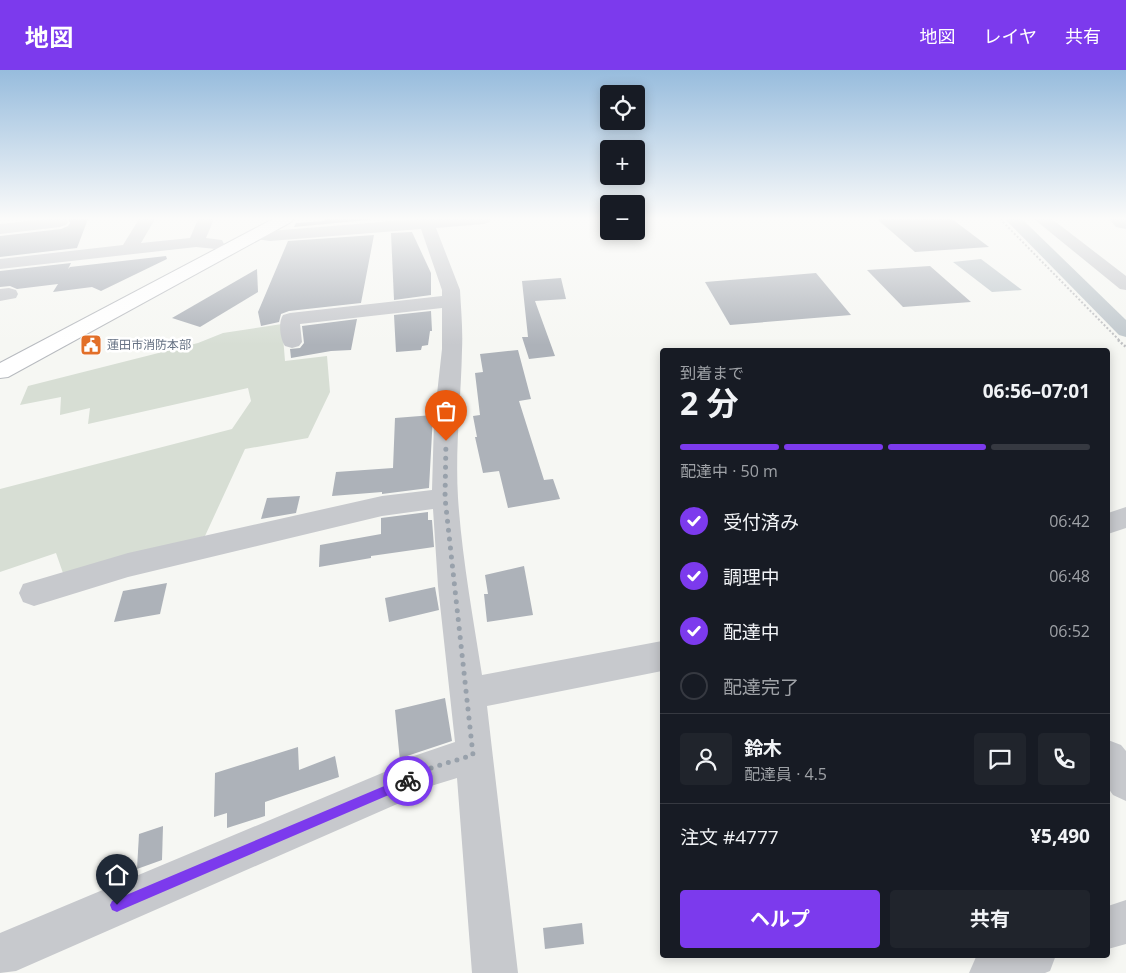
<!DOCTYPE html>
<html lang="ja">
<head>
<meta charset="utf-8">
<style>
  :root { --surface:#171b24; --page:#20242c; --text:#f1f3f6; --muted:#9ea1a6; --line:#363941; --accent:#7c3aed }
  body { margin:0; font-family:"Open Sans","Noto Sans JP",sans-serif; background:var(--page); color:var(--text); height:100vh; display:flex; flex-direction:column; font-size:19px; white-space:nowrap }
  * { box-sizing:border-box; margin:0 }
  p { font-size:16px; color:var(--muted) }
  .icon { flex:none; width:28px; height:28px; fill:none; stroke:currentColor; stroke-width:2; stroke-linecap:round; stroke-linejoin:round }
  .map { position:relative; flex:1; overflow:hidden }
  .side { position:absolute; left:660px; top:278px; width:450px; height:610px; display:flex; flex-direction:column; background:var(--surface); border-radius:5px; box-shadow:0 2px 12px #0003 }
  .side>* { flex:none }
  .buttons { position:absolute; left:600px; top:15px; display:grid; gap:10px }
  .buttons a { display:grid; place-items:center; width:45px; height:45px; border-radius:5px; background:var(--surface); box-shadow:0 2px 12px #0003; font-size:25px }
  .pin { position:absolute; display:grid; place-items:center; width:42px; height:42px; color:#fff; margin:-51px -21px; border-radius:50% 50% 50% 0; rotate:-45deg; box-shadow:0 0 5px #0007 }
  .pin .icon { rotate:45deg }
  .courier { position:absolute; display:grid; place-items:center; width:50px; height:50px; margin:-25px; border:4px solid #7c3aed; border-radius:50%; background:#fff; color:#222; box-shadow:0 1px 6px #0007 }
  .headline em { font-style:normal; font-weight:700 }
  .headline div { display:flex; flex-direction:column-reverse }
  .headline { display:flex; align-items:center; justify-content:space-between; height:85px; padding:0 20px }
  h1 { font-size:32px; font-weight:700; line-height:38px }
  .bar { display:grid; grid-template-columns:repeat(4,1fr); gap:8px 5px; align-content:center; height:60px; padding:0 20px }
  .bar i { height:6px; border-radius:4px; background:var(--line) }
  .bar .on { background:var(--accent) }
  .bar p { grid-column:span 4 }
  .line { display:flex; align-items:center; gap:12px; padding:0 20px; border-top:1px solid var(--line) }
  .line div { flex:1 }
  .round { display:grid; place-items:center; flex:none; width:52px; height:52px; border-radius:5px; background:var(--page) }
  ol { padding:0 20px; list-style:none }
  li { display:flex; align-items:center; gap:15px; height:55px }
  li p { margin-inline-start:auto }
  li .icon { padding:5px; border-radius:50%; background:var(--accent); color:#fff; stroke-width:4 }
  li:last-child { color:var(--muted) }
  li i { width:28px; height:28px; border:2px solid var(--line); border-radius:50% }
  .primary-button { display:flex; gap:10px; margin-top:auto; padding:10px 20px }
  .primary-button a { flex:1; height:58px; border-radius:5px; background:var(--accent); color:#fff; font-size:20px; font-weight:700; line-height:58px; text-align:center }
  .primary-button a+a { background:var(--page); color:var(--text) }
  header { display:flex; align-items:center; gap:30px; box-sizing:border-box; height:70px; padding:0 25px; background:var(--accent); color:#fff }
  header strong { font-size:24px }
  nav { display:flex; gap:28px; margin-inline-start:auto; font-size:18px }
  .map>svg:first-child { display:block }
  .green { fill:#d7ded4 }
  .water { fill:#bfc7cc }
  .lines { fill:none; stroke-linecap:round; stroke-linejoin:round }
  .canal { fill:#bfc7cc; fill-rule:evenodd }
  .river { fill:#bfc7cc; fill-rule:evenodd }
  .building { fill:#adb2b9 }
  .major-casing { stroke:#b7babf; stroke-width:2 }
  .path-far1 { stroke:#bebfc2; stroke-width:2; stroke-dasharray:2 2; stroke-linecap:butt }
  .path { stroke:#bebfc2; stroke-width:2.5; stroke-dasharray:2 2; stroke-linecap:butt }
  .minor { fill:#c7c9cd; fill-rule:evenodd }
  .major { fill:#fff; fill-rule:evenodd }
  .route { fill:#7c3aed }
  .done { stroke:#98a1ab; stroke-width:5; stroke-dasharray:0 9 }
  .labels { text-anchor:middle; stroke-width:5; stroke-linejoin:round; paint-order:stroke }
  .far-poi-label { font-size:12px; fill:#667284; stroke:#fff; text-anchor:start }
</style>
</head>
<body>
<header>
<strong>地図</strong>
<nav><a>地図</a><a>レイヤ</a><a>共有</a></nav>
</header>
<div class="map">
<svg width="1126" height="903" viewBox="0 0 1126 903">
  <rect width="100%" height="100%" fill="#f6f7f3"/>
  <polygon class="green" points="282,254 285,291 327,286 330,322 308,368 245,379 205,466 64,506 56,483 0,502 0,419 232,359 251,331 248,318 88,354 90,338 60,345 61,327 20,335 28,316 198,273 223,263"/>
  <polygon class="water" points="981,189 1022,220 992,222 953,192"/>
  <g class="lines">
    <polygon class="canal" points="1005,149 1022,149 1126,250 1126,267 1119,265"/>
    <polygon class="river" points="1109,149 1126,149 1126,159 1116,157"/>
  </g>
  <g class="building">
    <polygon points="68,149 88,149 77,178 0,187 0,166 61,159 68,156 70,153"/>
    <polygon points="325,149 378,149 294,157 296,153 324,151"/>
    <polygon points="877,149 952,149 989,177 915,182"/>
    <polygon points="412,162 431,203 431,225 394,230 391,163"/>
    <polygon points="374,165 361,233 289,241 281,244 279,252 261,256 258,242 288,171"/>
    <polygon points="166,186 167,189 101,221 92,217 53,222 58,214 17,219 10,216 0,217 0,201 71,193 68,199 70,197"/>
    <polygon points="930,196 971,232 903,237 867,200"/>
    <polygon points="257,199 258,222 200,257 172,248"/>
    <polygon points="816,203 851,245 730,255 705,212"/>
    <polygon points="561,208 566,229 535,231 555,286 529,289 522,267 528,267 522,211"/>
    <polygon points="431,241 432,261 430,261 428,275 422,276 421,280 396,282 394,245"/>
    <polygon points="357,249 351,280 331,281 291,288 290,279 300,278 304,273 302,256"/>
    <polygon points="518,280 531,329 519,331 544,410 553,409 560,429 508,438 499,401 483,403 475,367 477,367 473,346 480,345 475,303 483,302 480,284"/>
    <polygon points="433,345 429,418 382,424 382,422 332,426 336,402 393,398 395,348"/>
    <polygon points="300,426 296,443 261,449 267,428"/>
    <polygon points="428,442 428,450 432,450 434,477 371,486 371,488 319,497 320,475 381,464 381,448"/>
    <polygon points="524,496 533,545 487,552 484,524 488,524 485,505"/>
    <polygon points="167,513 160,544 114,552 123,521"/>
    <polygon points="435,517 439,540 389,552 385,528"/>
    <polygon points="445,628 452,671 407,686 400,691 395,640"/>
    <polygon points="298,677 299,700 335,686 339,707 265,732 265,746 227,758 227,743 214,747 215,703"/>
    <polygon points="163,756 162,790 137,799 139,764"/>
    <polygon points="582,853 584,874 545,879 543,858"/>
  </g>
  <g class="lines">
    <g class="major-casing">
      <polygon id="major" points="273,149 293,149 291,152 8,307 0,308 0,293"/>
    </g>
    <polyline class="path-far1" points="1000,149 1120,271"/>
    <polyline class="path" points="1118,270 1126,277"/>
    <g class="minor">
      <polygon points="45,149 66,149 68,152 66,155 60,157 0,164 0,154"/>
      <polygon points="139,149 155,149 141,173 190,168 198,149 214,149 206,168 222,170 224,174 222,178 216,179 196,177 0,199 0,189 123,175"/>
      <path d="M 417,149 L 492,149 L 490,152 L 484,154 L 436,158 L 460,220 C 461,239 463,260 462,280 C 461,330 455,379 458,428 C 462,488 473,547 482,605 L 662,571 L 662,601 L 487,636 L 518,903 L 472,903 L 457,708 L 431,716 L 420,724 L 16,901 L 0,903 L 0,863 L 394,698 L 408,688 L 455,672 L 438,516 L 433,439 L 382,446 L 128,507 L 34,536 L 23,532 L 19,523 L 23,514 L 128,483 L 382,426 L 432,420 L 434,351 L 442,279 L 442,238 L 300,254 L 302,272 L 299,276 L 292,278 L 285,276 C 280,269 278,252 283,245 L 290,243 L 442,226 L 442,220 L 421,159 L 270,171 L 249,168 L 247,165 L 249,162 L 270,161 Z"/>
      <polygon points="1034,149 1052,149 1126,206 1126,220 1120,219"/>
      <polygon points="9,218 16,220 18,224 16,228 0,231 0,219"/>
      <polygon points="1126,437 1126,458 1108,464 1108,443"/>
      <polygon points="1108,670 1121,675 1126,681 1126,731 1113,725 1108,718"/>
      <polygon points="1126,830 1126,874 1108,879 1108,836"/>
      <polygon points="981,885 1056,885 1050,901 1045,903 969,903 976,887"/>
    </g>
    <use href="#major" class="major"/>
  </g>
  <linearGradient id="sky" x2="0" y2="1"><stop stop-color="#97bcdd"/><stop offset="0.54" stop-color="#fbfbfa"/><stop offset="1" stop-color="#fbfbfa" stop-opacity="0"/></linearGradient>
  <rect width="1126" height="275" fill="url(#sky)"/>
  <polygon class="route" points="408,706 412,707 413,711 412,715 121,840 117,842 112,840 110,835 112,831"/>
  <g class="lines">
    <polyline class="done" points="408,711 421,701 473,685 445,428 446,371"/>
  </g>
  <defs>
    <g id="civic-square" transform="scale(1.125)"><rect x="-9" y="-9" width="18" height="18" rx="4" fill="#e26f28" stroke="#fff"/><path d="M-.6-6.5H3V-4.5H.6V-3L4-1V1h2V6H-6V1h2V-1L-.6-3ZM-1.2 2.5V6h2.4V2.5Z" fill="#fff"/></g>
  </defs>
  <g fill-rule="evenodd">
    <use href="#civic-square" x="91" y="275"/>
  </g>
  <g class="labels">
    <g class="far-poi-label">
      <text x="107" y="279">蓮田市消防本部</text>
    </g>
  </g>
</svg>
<div class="buttons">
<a><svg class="icon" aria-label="locate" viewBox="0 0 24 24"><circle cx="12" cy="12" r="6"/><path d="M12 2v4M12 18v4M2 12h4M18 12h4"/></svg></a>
<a>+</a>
<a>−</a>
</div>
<div class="pin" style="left:446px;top:371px;background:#ea580c"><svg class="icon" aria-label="bag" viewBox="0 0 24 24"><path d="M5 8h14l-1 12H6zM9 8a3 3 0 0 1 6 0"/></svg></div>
<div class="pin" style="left:117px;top:835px;background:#1f2937"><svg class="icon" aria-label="home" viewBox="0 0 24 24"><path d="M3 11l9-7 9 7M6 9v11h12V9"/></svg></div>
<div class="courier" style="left:408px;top:711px"><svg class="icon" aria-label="bike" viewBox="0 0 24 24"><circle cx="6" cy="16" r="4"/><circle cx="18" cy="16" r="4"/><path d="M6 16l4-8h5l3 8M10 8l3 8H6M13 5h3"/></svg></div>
<section class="side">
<div class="headline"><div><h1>2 分</h1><p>到着まで</p></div><em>06:56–07:01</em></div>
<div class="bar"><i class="on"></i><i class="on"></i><i class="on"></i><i></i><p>配達中 · 50 m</p></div>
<ol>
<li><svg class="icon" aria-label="check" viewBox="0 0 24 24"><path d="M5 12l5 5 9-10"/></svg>受付済み<p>06:42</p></li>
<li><svg class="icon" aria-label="check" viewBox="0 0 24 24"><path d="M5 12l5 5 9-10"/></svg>調理中<p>06:48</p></li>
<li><svg class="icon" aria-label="check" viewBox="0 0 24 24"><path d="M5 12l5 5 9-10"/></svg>配達中<p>06:52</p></li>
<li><i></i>配達完了</li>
</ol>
<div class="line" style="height:90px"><a class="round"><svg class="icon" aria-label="person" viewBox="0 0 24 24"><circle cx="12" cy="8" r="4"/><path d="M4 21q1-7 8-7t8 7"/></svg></a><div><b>鈴木</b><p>配達員 · 4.5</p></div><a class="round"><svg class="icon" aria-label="chat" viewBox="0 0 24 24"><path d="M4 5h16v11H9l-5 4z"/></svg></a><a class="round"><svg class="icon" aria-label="phone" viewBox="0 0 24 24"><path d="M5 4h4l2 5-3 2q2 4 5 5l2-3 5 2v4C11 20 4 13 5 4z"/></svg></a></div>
<div class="line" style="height:65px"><div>注文 #4777</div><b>¥5,490</b></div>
<div class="primary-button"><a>ヘルプ</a><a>共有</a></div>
</section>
</div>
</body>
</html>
